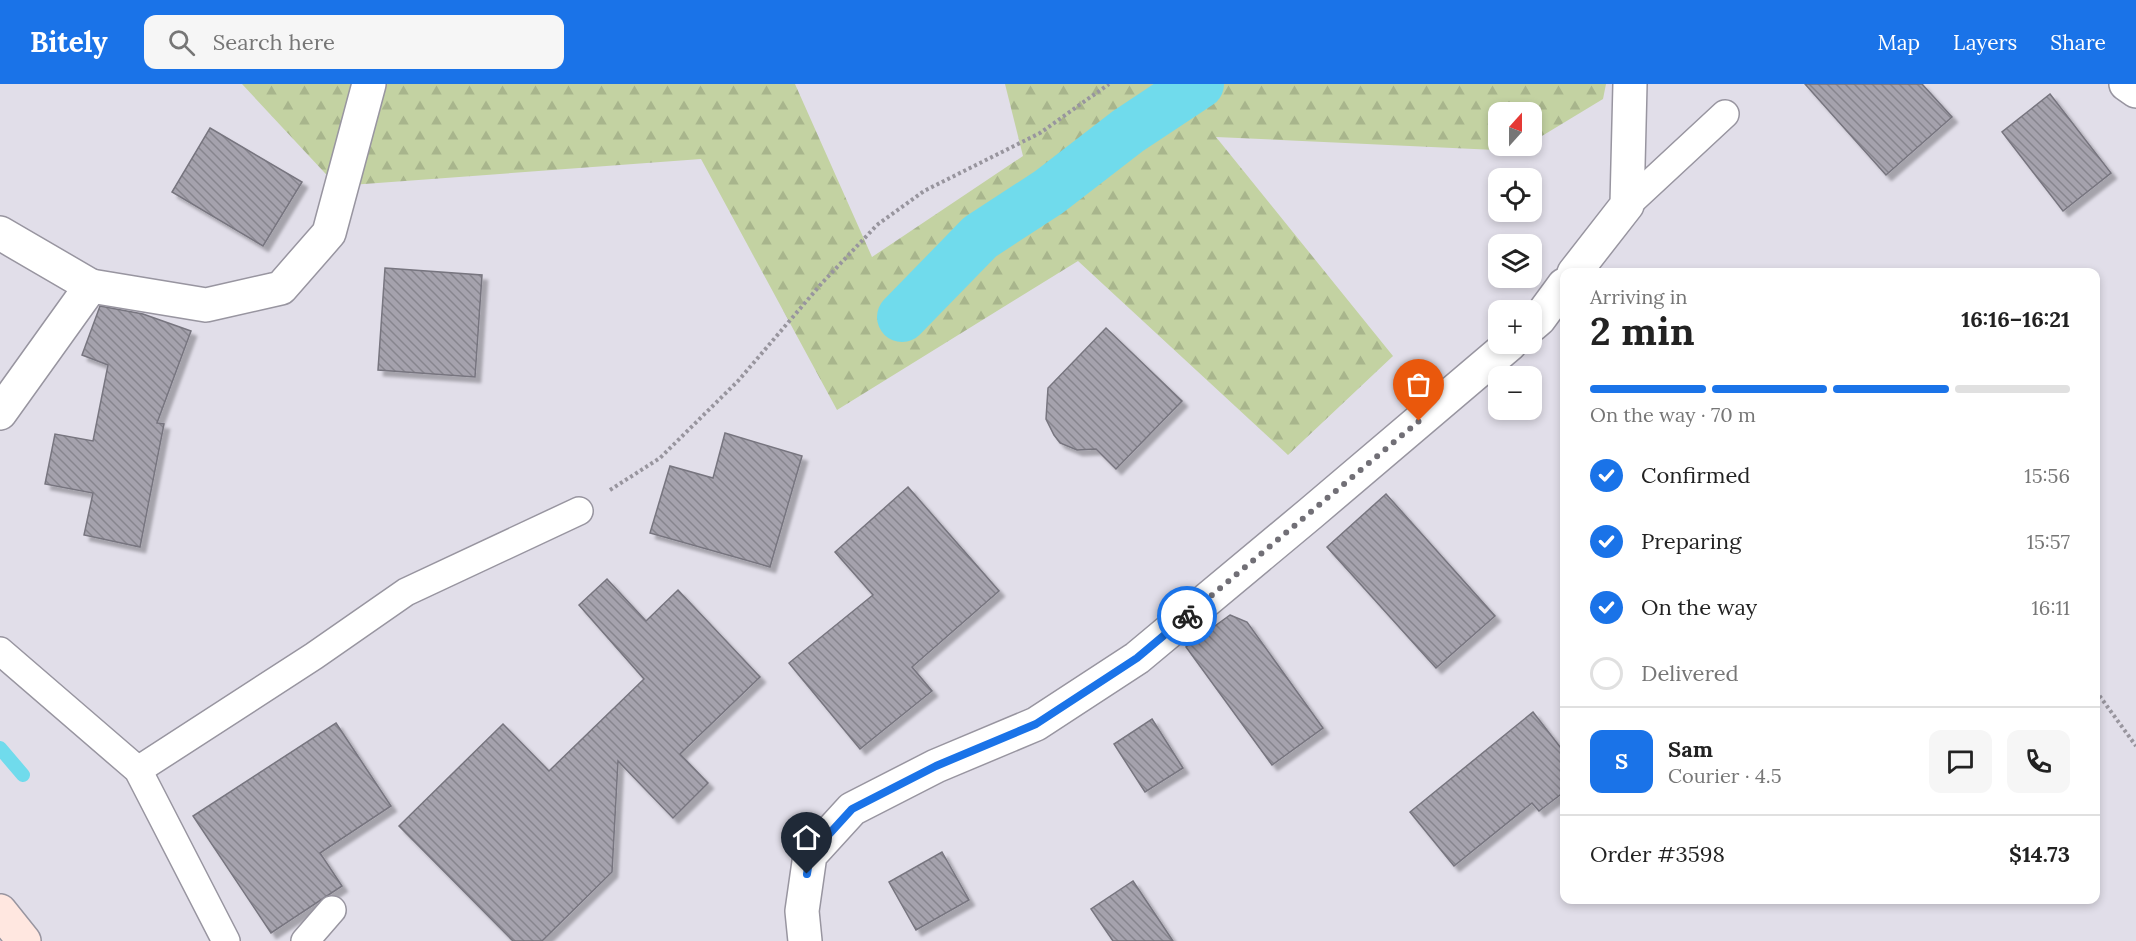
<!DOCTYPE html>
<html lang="en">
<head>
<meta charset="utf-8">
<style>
  :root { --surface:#fff; --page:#f6f6f6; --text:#222; --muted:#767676; --line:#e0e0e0; --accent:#1a73e8 }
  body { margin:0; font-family:Lora,serif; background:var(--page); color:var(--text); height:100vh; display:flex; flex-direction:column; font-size:22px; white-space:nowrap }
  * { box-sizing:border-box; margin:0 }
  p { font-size:20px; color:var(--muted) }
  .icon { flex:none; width:33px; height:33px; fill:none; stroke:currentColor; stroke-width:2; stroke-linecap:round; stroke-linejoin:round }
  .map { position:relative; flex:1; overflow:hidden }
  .details { position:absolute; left:1560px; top:184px; width:540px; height:636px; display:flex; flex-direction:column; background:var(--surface); border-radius:12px; box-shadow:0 3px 9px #0003 }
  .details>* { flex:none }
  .needle { width:39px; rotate:21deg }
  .fabs { position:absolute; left:1488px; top:18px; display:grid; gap:12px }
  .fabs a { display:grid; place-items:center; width:54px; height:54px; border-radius:12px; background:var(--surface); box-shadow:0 3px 9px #0003; font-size:30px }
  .pin { position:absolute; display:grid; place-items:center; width:51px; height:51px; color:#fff; margin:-62px -26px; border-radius:50% 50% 50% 0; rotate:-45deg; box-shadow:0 0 6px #0007 }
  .pin .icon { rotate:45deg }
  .courier { position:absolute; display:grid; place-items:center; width:60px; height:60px; margin:-30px; border:4px solid #1a73e8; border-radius:50%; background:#fff; color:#222; box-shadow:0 2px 8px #0007 }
  .overview em { font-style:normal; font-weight:700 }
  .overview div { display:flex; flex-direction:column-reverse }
  .overview { display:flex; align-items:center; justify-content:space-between; height:102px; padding:0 30px }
  h1 { font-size:39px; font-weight:700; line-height:45px }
  .bar { display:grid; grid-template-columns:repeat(4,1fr); gap:9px 6px; align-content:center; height:72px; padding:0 30px }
  .bar i { height:8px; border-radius:4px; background:var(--line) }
  .bar .selected { background:var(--accent) }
  .bar p { grid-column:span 4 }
  .line { display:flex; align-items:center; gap:15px; padding:0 30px; border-top:2px solid var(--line) }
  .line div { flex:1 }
  .round { display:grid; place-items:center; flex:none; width:63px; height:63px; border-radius:12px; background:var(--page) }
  ol { padding:0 30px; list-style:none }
  li { display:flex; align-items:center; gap:18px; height:66px }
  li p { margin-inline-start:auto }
  li .icon { padding:6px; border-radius:50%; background:var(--accent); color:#fff; stroke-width:4 }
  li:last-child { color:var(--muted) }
  li i { width:33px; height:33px; border:3px solid var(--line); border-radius:50% }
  header { display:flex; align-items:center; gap:36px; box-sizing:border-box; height:84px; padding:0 30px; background:var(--accent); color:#fff }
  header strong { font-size:28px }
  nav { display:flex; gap:33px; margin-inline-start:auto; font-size:21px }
  .search { width:420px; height:54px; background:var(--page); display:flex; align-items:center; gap:15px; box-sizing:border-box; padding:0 21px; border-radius:12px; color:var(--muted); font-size:22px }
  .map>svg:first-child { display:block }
  .forest { fill:url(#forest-firs) }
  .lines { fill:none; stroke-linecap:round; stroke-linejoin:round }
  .stream { stroke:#70dbec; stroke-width:14 }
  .canal { stroke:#70dbec; stroke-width:50 }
  .building { fill:url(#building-back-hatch); stroke:#77757f; stroke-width:1.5; filter:url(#shadow) }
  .lane-casing { stroke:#9895a0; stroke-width:30 }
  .street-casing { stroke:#9895a0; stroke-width:36 }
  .secondary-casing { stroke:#9895a0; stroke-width:36 }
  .path { stroke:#98959e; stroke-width:4; stroke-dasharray:3 3; stroke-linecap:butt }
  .lane { stroke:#fff; stroke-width:27 }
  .street { stroke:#fff; stroke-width:33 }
  .secondary { stroke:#ffe7e0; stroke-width:33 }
  .done { stroke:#716f76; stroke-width:6; stroke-dasharray:0 10.8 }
  .route { stroke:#1a73e8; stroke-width:8 }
</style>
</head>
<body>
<header>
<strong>Bitely</strong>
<div class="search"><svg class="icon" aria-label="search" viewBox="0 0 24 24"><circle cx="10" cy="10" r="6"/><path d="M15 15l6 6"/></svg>Search here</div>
<nav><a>Map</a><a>Layers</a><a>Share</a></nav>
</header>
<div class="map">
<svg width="2136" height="857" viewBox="0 0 2136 857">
  <defs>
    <pattern id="forest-firs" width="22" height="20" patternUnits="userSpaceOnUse" patternTransform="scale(1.5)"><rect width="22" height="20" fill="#c3d2a2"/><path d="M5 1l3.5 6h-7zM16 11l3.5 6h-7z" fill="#a8b58c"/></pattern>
    <pattern id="building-back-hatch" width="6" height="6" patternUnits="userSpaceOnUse" patternTransform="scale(1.5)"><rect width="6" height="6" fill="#a5a2ad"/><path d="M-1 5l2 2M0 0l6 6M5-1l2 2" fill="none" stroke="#87858e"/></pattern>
    <filter id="shadow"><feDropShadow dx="5.5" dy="5.5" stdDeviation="1.5" flood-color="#0004"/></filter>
  </defs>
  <rect width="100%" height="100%" fill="#e1dee9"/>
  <polygon class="forest" points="242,0 795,0 872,173 1023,72 1005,0 1606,0 1603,15 1532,58 1532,28 1498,28 1498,62 1526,62 1517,67 1216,53 1393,272 1288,371 1078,177 837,326 701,75 337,102"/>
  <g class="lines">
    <polyline class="stream" points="0,664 23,691"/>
    <polyline class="canal" points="902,233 980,153 1049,108 1128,47 1199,0"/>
  </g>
  <g class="building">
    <polygon points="1805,0 1922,0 1952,33 1886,91"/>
    <polygon points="2050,10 2111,89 2063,127 2002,48"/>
    <polygon points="210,44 302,98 263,162 172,108"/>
    <polygon points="385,184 482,191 475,293 378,286"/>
    <polygon points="100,222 143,230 191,247 157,339 164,340 140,463 84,451 93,409 45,400 55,350 93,357 108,281 82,271"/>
    <polygon points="1106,244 1182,317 1116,385 1096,365 1077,366 1060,359 1054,351 1046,335 1048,304"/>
    <polygon points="725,349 802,372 770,483 650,449 670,382 713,394"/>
    <polygon points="908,403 999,507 912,583 932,607 860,665 789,579 873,511 835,468"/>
    <polygon points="1386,410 1495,532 1436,584 1327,463"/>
    <polygon points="607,495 646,537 678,506 760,593 680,670 708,699 673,734 618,677 612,788 542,857 513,857 399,742 503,640 549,687 644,595 579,521"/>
    <polygon points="1230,531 1247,538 1323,644 1272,681 1186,563"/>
    <polygon points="1533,628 1564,668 1564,708 1539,727 1532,719 1454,782 1410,728"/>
    <polygon points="1152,635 1183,684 1145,708 1114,660"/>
    <polygon points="336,639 391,722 320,769 342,802 271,849 193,732"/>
    <polygon points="942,768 969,816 916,846 889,798"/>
    <polygon points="1133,797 1173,857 1113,857 1091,825"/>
  </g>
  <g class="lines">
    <g class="lane-casing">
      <g id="lane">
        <polyline points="1627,121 1725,30"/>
        <polyline points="0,567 138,686 226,857"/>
        <polyline points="138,686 314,572 406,508 579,427"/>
        <polyline points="305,857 332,826"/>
      </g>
    </g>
    <g class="street-casing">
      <g id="street">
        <polyline points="2126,0 2136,7"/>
        <polyline points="0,149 91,202"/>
        <polyline points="1574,189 1627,121 1630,0"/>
        <polyline points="1532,241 1539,235 1564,201"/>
        <polyline points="0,329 91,202 206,221 281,204 329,149 369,0"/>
        <polyline points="805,857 802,827 810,771 852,725 936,682 1036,640 1137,574 1311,429 1510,260"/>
      </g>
    </g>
    <g class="secondary-casing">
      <polyline id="secondary" points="0,827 24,857"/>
    </g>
    <g class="path">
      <polyline points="610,406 660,374 738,297 822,199 877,141 924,107 1040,49 1109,0"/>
      <polyline points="2096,607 2136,662"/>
    </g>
    <use href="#lane" class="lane"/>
    <use href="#street" class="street"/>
    <use href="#secondary" class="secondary"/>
  </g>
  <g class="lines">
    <polyline class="done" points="1187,532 1419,337"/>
    <polyline class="route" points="807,790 810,771 852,725 936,682 1036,640 1137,574 1187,532"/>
  </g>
</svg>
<div class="fabs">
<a><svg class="needle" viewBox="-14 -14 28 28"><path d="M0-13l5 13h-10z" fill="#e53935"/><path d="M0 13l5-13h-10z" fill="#767676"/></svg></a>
<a><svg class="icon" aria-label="locate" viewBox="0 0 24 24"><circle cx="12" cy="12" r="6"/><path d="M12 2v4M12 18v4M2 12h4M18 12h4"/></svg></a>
<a><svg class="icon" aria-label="layers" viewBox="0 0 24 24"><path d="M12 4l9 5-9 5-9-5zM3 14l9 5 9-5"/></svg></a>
<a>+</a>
<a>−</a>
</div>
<div class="pin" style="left:1419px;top:337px;background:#ea580c"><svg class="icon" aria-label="bag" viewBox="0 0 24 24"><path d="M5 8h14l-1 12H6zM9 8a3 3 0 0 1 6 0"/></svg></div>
<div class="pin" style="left:807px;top:790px;background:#1f2937"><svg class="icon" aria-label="home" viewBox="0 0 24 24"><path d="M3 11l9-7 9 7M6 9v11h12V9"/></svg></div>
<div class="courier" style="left:1187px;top:532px"><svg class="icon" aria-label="bike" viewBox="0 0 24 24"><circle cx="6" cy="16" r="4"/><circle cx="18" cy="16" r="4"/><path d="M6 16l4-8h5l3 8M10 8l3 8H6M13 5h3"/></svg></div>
<section class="details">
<div class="overview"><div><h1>2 min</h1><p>Arriving in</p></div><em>16:16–16:21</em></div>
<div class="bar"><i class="selected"></i><i class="selected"></i><i class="selected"></i><i></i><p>On the way · 70 m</p></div>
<ol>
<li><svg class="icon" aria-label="check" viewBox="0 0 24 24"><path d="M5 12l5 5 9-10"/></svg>Confirmed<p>15:56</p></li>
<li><svg class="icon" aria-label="check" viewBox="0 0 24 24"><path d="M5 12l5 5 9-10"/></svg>Preparing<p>15:57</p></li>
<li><svg class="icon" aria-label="check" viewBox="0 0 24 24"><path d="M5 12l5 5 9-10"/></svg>On the way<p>16:11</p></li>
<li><i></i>Delivered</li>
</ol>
<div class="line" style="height:108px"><b class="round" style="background:var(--accent);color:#fff">S</b><div><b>Sam</b><p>Courier · 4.5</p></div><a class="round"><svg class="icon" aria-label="chat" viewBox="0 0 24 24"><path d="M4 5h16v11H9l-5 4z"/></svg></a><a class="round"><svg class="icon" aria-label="phone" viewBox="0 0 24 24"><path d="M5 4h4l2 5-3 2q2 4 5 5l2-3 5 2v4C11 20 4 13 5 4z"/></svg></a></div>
<div class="line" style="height:78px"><div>Order #3598</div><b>$14.73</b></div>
</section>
</div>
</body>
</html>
